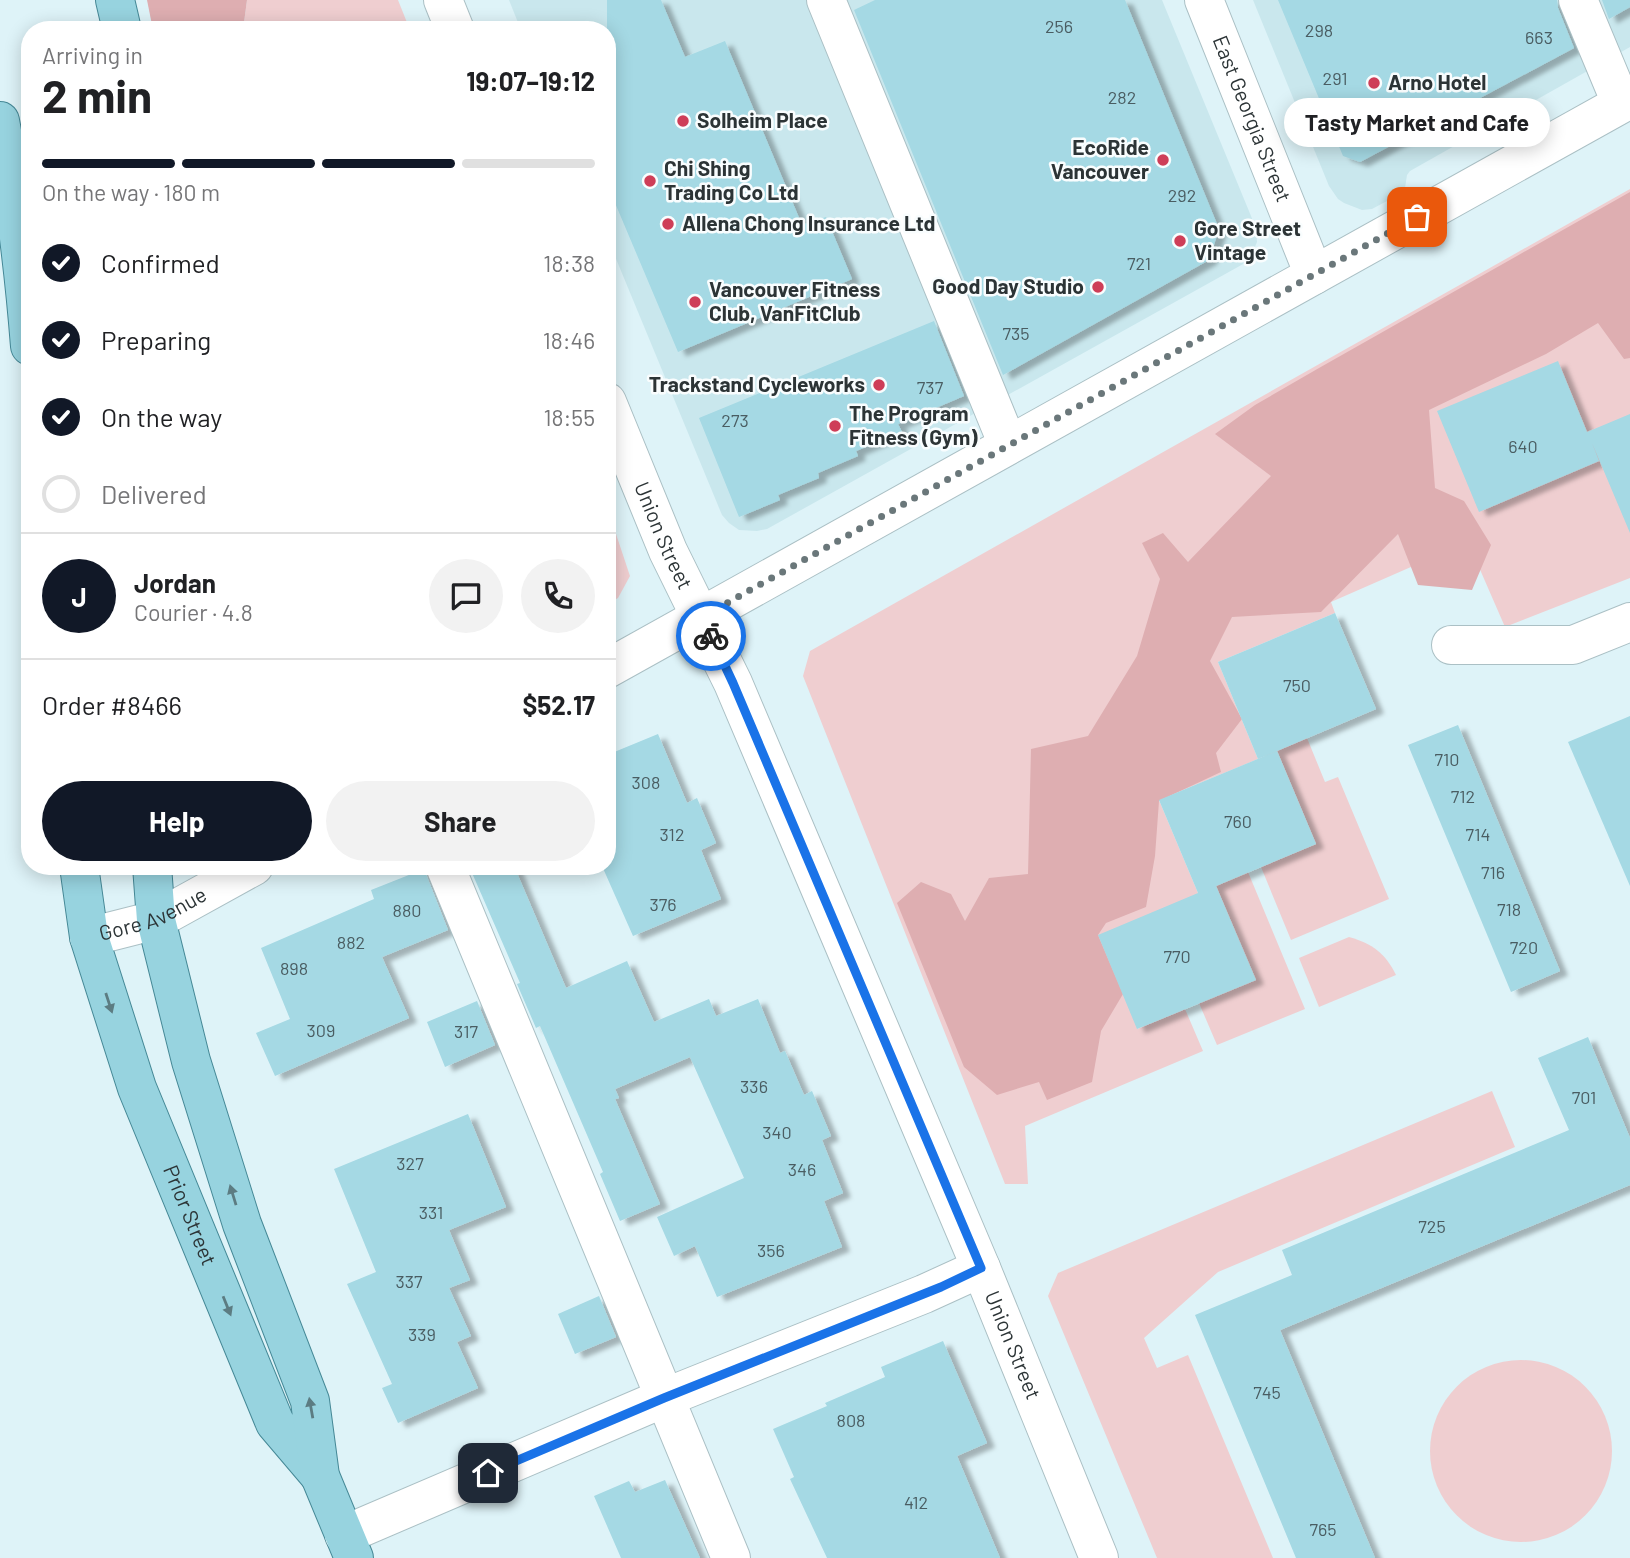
<!DOCTYPE html>
<html lang="en">
<head>
<meta charset="utf-8">
<style>
  :root { --surface:#fff; --page:#f2f2f2; --text:#202124; --muted:#757577; --line:#e0e0e0; --accent:#111827 }
  body { margin:0; font-family:Barlow,sans-serif; background:var(--page); color:var(--text); height:100vh; display:flex; flex-direction:column; font-size:26px; white-space:nowrap }
  * { box-sizing:border-box; margin:0 }
  p { font-size:23px; color:var(--muted) }
  .icon { flex:none; width:38px; height:38px; fill:none; stroke:currentColor; stroke-width:2; stroke-linecap:round; stroke-linejoin:round }
  .map { position:relative; flex:1; overflow:hidden }
  .side { position:absolute; left:21px; top:21px; width:595px; height:854px; display:flex; flex-direction:column; background:var(--surface); border-radius:28px; box-shadow:0 4px 18px #0003 }
  .side>* { flex:none }
  .pin { position:absolute; display:grid; place-items:center; width:60px; height:60px; color:#fff; margin:-30px; border-radius:14px; box-shadow:0 4px 10px #0006 }
  .courier { position:absolute; display:grid; place-items:center; width:70px; height:70px; margin:-35px; border:5px solid #1a73e8; border-radius:50%; background:#fff; color:#222; box-shadow:0 2px 9px #0007 }
  .bubble { position:absolute; height:49px; border-radius:24px; background:var(--surface); box-shadow:0 4px 18px #0003; font-size:23px; font-weight:700; line-height:49px; text-align:center }
  .head em { font-style:normal; font-weight:700 }
  .head div { display:flex; flex-direction:column-reverse }
  .head { display:flex; align-items:center; justify-content:space-between; height:119px; padding:0 21px }
  h1 { font-size:46px; font-weight:700; line-height:52px }
  .bar { display:grid; grid-template-columns:repeat(4,1fr); gap:10px 7px; align-content:center; height:84px; padding:0 21px }
  .bar i { height:9px; border-radius:5px; background:var(--line) }
  .bar .on { background:var(--accent) }
  .bar p { grid-column:span 4 }
  .line { display:flex; align-items:center; gap:18px; padding:0 21px; border-top:2px solid var(--line) }
  .line div { flex:1 }
  .round { display:grid; place-items:center; flex:none; width:74px; height:74px; border-radius:37px; background:var(--page) }
  ol { padding:0 21px; list-style:none }
  li { display:flex; align-items:center; gap:21px; height:77px }
  li p { margin-inline-start:auto }
  li .icon { padding:7px; border-radius:50%; background:var(--accent); color:#fff; stroke-width:4 }
  li:last-child { color:var(--muted) }
  li i { width:38px; height:38px; border:4px solid var(--line); border-radius:50% }
  .action { display:flex; gap:14px; margin-top:auto; padding:14px 21px }
  .action a { flex:1; height:80px; border-radius:42px; background:var(--accent); color:#fff; font-size:28px; font-weight:700; line-height:80px; text-align:center }
  .action a+a { background:var(--page); color:var(--text) }
  .map>svg:first-child { display:block }
  .built { fill:#c9e7ed }
  .green { fill:#efced0 }
  .forest { fill:#deaeb1 }
  .building { fill:#a5d9e4; filter:url(#shadow) }
  .lines { fill:none; stroke-linecap:round; stroke-linejoin:round }
  .minor-casing { stroke:#abc0c5; stroke-width:40 }
  .major-casing { stroke:#458896; stroke-width:40 }
  .minor { stroke:#fff; stroke-width:38 }
  .major { stroke:#97d3df; stroke-width:38 }
  .oneway { fill:#5c7c82 }
  .done { stroke:#6a777a; stroke-width:7; stroke-dasharray:0 12.6 }
  .route { stroke:#1a73e8; stroke-width:9 }
  .poi-dot { fill:#ce3e58; stroke:#f9fdfe; stroke-width:2.5 }
  .labels { text-anchor:middle; stroke-width:5; stroke-linejoin:round; paint-order:stroke }
  .number-label { font-size:18px; fill:#4a5d62 }
  .poi-label { font-size:21px; font-weight:bold; fill:#2c3436; stroke:#f9fdfe; text-anchor:start }
  .street-label { font-size:21px; fill:#2c3436; stroke:#f9fdfe }
</style>
</head>
<body>
<div class="map">
<svg width="1630" height="1558" viewBox="0 0 1630 1558">
  <defs>
    <filter id="shadow"><feDropShadow dx="8" dy="4.5" stdDeviation="2" flood-color="#0004"/></filter>
  </defs>
  <rect width="100%" height="100%" fill="#def3f8"/>
  <g class="built">
    <polygon points="509,0 1162,0 1251,216 1256,229 1257,242 1252,254 1245,263 767,529 757,531 739,530 729,523 722,515 607,237 607,30 521,30"/>
    <polygon points="1253,0 1630,0 1630,47 1410,171 1407,175 1405,188 1400,194 1372,209 1362,210 1344,203 1338,199 1329,186"/>
  </g>
  <g class="green">
    <polygon points="247,0 398,0 410,30 243,30"/>
    <polygon points="1630,189 1630,578 1505,627 1468,542 1331,602 1335,613 1218,662 1258,759 1159,800 1198,893 1137,1029 1185,1009 1203,1051 1025,1126 1028,1184 1005,1184 803,676 810,651"/>
    <polygon points="607,507 630,576 618,598 607,604"/>
    <polygon points="1307,738 1325,782 1338,777 1389,899 1291,940 1261,867 1316,844 1277,751"/>
    <polygon points="1248,872 1305,1009 1217,1045 1199,1003 1255,980 1216,886"/>
    <path d="M 1349,937 C 1373,944 1385,953 1396,975 L 1319,1007 L 1299,958 Z"/>
    <polygon points="1492,1091 1515,1147 1218,1272 1144,1338 1157,1368 1188,1355 1273,1558 1157,1558 1048,1296 1058,1273"/>
    <circle cx="1521" cy="1451" r="91"/>
  </g>
  <g class="forest">
    <polygon points="147,0 247,0 243,30 153,30"/>
    <polygon points="1630,192 1630,358 1624,359 1598,323 1546,354 1429,410 1435,488 1464,501 1491,545 1472,590 1418,585 1398,534 1321,612 1232,617 1210,661 1242,719 1216,753 1221,772 1159,801 1155,856 1146,907 1106,923 1098,935 1123,994 1101,1031 1092,1082 1047,1100 1039,1082 997,1095 964,1067 897,903 921,882 951,894 965,921 989,878 1028,874 1031,749 1088,736 1137,656 1160,579 1142,543 1163,533 1188,562 1271,476 1215,434 1255,405 1319,368"/>
  </g>
  <g class="building">
    <polygon points="607,0 661,0 685,57 725,41 802,225 826,217 852,279 678,352 607,184"/>
    <polygon points="875,0 1125,0 1219,229 1209,260 1003,375 854,10"/>
    <polygon points="1278,0 1557,0 1558,8 1574,48 1360,162 1343,156"/>
    <polygon points="1602,0 1630,0 1630,7 1609,19"/>
    <polygon points="934,321 964,396 898,424 902,432 856,451 858,456 818,473 819,478 778,495 780,500 739,517 699,418"/>
    <polygon points="1558,361 1587,432 1630,414 1630,533 1592,443 1599,461 1479,512 1437,411"/>
    <polygon points="1335,613 1376,709 1258,759 1218,662"/>
    <polygon points="1630,716 1630,886 1568,742"/>
    <polygon points="1458,725 1560,971 1511,992 1408,745"/>
    <polygon points="658,734 687,803 697,798 716,843 701,850 721,899 633,936 602,866 607,866 607,755"/>
    <polygon points="1277,751 1316,844 1216,886 1256,980 1137,1029 1098,935 1198,893 1159,800"/>
    <polygon points="469,866 514,866 566,988 627,961 654,1022 709,999 716,1016 758,999 780,1053 785,1051 804,1095 812,1091 831,1136 822,1140 843,1193 824,1201 842,1247 717,1297 695,1246 674,1256 657,1217 744,1178 690,1057 615,1089 619,1098 615,1099 660,1204 620,1221 600,1174 603,1172 540,1026 536,1028 517,984 520,983"/>
    <polygon points="424,869 448,930 382,957 409,1018 275,1076 256,1033 290,1019 261,948 374,899 371,890"/>
    <polygon points="477,1001 495,1045 445,1067 427,1022"/>
    <polygon points="1588,1037 1630,1138 1630,1185 1280,1330 1375,1558 1296,1558 1195,1315 1292,1275 1282,1250 1569,1130 1538,1058"/>
    <polygon points="468,1114 506,1207 449,1230 470,1280 449,1288 471,1336 457,1342 478,1388 398,1423 382,1388 392,1384 347,1284 376,1272 334,1169"/>
    <polygon points="599,1296 616,1337 575,1354 558,1314"/>
    <polygon points="943,1341 987,1443 957,1456 1000,1558 827,1558 790,1479 794,1477 773,1429 827,1406 825,1403 885,1377 881,1367"/>
    <polygon points="665,1480 700,1558 621,1558 594,1496 629,1481 635,1492"/>
  </g>
  <g class="lines">
    <g class="minor-casing">
      <g id="minor">
        <polyline points="443,0 455,30"/>
        <polyline points="826,0 1008,445"/>
        <path id="s1" d="M 1204,0 L 1314,275"/>
        <polyline points="1578,0 1621,103"/>
        <path id="s2" d="M 607,402 L 668,551 L 733,683 L 981,1268 L 1099,1558"/>
        <polyline points="1451,645 1573,645 1630,622"/>
        <polyline points="607,669 1630,99"/>
        <polyline points="445,866 731,1558"/>
        <path id="s3" d="M 89,937 L 156,920 L 254,866"/>
        <polyline points="344,1535 664,1398 924,1294 981,1268"/>
      </g>
    </g>
    <g class="major-casing">
      <g id="major">
        <polyline points="115,0 122,30"/>
        <path d="M 0,121 C 15,195 24,270 30,346"/>
        <path id="s4" d="M 79,866 L 89,937 L 137,1088 L 275,1423 L 320,1476"/>
        <polyline points="152,866 156,920 191,1061 242,1224 310,1401 320,1476 354,1558"/>
      </g>
    </g>
    <use href="#minor" class="minor"/>
    <use href="#major" class="major"/>
  </g>
  <defs><path id="oneway-solid" d="M-6-.8H1V-3.2L6.5 0L1 3.2V.8H-6Z" transform="scale(1.75)"/></defs>
  <g class="oneway">
    <use href="#oneway-solid" transform="translate(109 1003) rotate(72)"/>
    <use href="#oneway-solid" transform="translate(233 1195) rotate(-107)"/>
    <use href="#oneway-solid" transform="translate(227 1306) rotate(68)"/>
    <use href="#oneway-solid" transform="translate(311 1408) rotate(-100)"/>
  </g>
  <g class="lines">
    <polyline class="done" points="711,636 702,617 1417,217"/>
    <polyline class="route" points="488,1473 664,1398 941,1287 981,1268 733,683 711,636"/>
  </g>
  <g class="poi-dot">
    <circle cx="1374" cy="83" r="7"/>
    <circle cx="683" cy="121" r="7"/>
    <circle cx="1163" cy="160" r="7"/>
    <circle cx="650" cy="181" r="7"/>
    <circle cx="668" cy="224" r="7"/>
    <circle cx="1180" cy="241" r="7"/>
    <circle cx="1098" cy="287" r="7"/>
    <circle cx="695" cy="302" r="7"/>
    <circle cx="879" cy="385" r="7"/>
    <circle cx="835" cy="426" r="7"/>
  </g>
  <g class="labels">
    <g class="number-label">
      <text x="1059" y="33">256</text>
      <text x="1319" y="37">298</text>
      <text x="1539" y="44">663</text>
      <text x="1335" y="85">291</text>
      <text x="1122" y="104">282</text>
      <text x="1182" y="202">292</text>
      <text x="1139" y="270">721</text>
      <text x="1016" y="340">735</text>
      <text x="930" y="394">737</text>
      <text x="735" y="427">273</text>
      <text x="1523" y="453">640</text>
      <text x="1297" y="692">750</text>
      <text x="1447" y="766">710</text>
      <text x="646" y="789">308</text>
      <text x="1463" y="803">712</text>
      <text x="1238" y="828">760</text>
      <text x="672" y="841">312</text>
      <text x="1478" y="841">714</text>
      <text x="1493" y="879">716</text>
      <text x="663" y="911">376</text>
      <text x="1509" y="916">718</text>
      <text x="407" y="917">880</text>
      <text x="351" y="949">882</text>
      <text x="1524" y="954">720</text>
      <text x="1177" y="963">770</text>
      <text x="294" y="975">898</text>
      <text x="321" y="1037">309</text>
      <text x="466" y="1038">317</text>
      <text x="754" y="1093">336</text>
      <text x="1584" y="1104">701</text>
      <text x="777" y="1139">340</text>
      <text x="410" y="1170">327</text>
      <text x="802" y="1176">346</text>
      <text x="431" y="1219">331</text>
      <text x="1432" y="1233">725</text>
      <text x="771" y="1257">356</text>
      <text x="409" y="1288">337</text>
      <text x="422" y="1341">339</text>
      <text x="1267" y="1399">745</text>
      <text x="851" y="1427">808</text>
      <text x="916" y="1509">412</text>
      <text x="1323" y="1536">765</text>
    </g>
    <g class="poi-label">
      <text x="1388" y="90">Arno Hotel</text>
      <text x="697" y="128">Solheim Place</text>
      <text x="1149" y="155" text-anchor="end">EcoRide<tspan x="1149" dy="24">Vancouver</tspan></text>
      <text x="664" y="176">Chi Shing<tspan x="664" dy="24">Trading Co Ltd</tspan></text>
      <text x="682" y="231">Allena Chong Insurance Ltd</text>
      <text x="1194" y="236">Gore Street<tspan x="1194" dy="24">Vintage</tspan></text>
      <text x="1084" y="294" text-anchor="end">Good Day Studio</text>
      <text x="709" y="297">Vancouver Fitness<tspan x="709" dy="24">Club, VanFitClub</tspan></text>
      <text x="865" y="392" text-anchor="end">Trackstand Cycleworks</text>
      <text x="849" y="421">The Program<tspan x="849" dy="24">Fitness (Gym)</tspan></text>
    </g>
    <g class="street-label">
      <text dy="7" stroke="none"><textPath href="#s1" startOffset="128">East Georgia Street</textPath></text>
      <text dy="7" stroke="none"><textPath href="#s2" startOffset="145">Union Street</textPath></text>
      <text dy="7" stroke="none"><textPath href="#s3" startOffset="68">Gore Avenue</textPath></text>
      <text dy="7" stroke="none"><textPath href="#s4" startOffset="368">Prior Street</textPath></text>
      <text dy="7" stroke="none"><textPath href="#s2" startOffset="1027">Union Street</textPath></text>
    </g>
  </g>
</svg>
<div class="pin" style="left:1417px;top:217px;background:#ea580c"><svg class="icon" aria-label="bag" viewBox="0 0 24 24"><path d="M5 8h14l-1 12H6zM9 8a3 3 0 0 1 6 0"/></svg></div>
<div class="pin" style="left:488px;top:1473px;background:#1f2937"><svg class="icon" aria-label="home" viewBox="0 0 24 24"><path d="M3 11l9-7 9 7M6 9v11h12V9"/></svg></div>
<div class="courier" style="left:711px;top:636px"><svg class="icon" aria-label="bike" viewBox="0 0 24 24"><circle cx="6" cy="16" r="4"/><circle cx="18" cy="16" r="4"/><path d="M6 16l4-8h5l3 8M10 8l3 8H6M13 5h3"/></svg></div>
<div class="bubble" style="left:1284px;top:98px;width:266px">Tasty Market and Cafe</div>
<section class="side">
<div class="head"><div><h1>2 min</h1><p>Arriving in</p></div><em>19:07–19:12</em></div>
<div class="bar"><i class="on"></i><i class="on"></i><i class="on"></i><i></i><p>On the way · 180 m</p></div>
<ol>
<li><svg class="icon" aria-label="check" viewBox="0 0 24 24"><path d="M5 12l5 5 9-10"/></svg>Confirmed<p>18:38</p></li>
<li><svg class="icon" aria-label="check" viewBox="0 0 24 24"><path d="M5 12l5 5 9-10"/></svg>Preparing<p>18:46</p></li>
<li><svg class="icon" aria-label="check" viewBox="0 0 24 24"><path d="M5 12l5 5 9-10"/></svg>On the way<p>18:55</p></li>
<li><i></i>Delivered</li>
</ol>
<div class="line" style="height:126px"><b class="round" style="background:var(--accent);color:#fff">J</b><div><b>Jordan</b><p>Courier · 4.8</p></div><a class="round"><svg class="icon" aria-label="chat" viewBox="0 0 24 24"><path d="M4 5h16v11H9l-5 4z"/></svg></a><a class="round"><svg class="icon" aria-label="phone" viewBox="0 0 24 24"><path d="M5 4h4l2 5-3 2q2 4 5 5l2-3 5 2v4C11 20 4 13 5 4z"/></svg></a></div>
<div class="line" style="height:91px"><div>Order #8466</div><b>$52.17</b></div>
<div class="action"><a>Help</a><a>Share</a></div>
</section>
</div>
</body>
</html>
